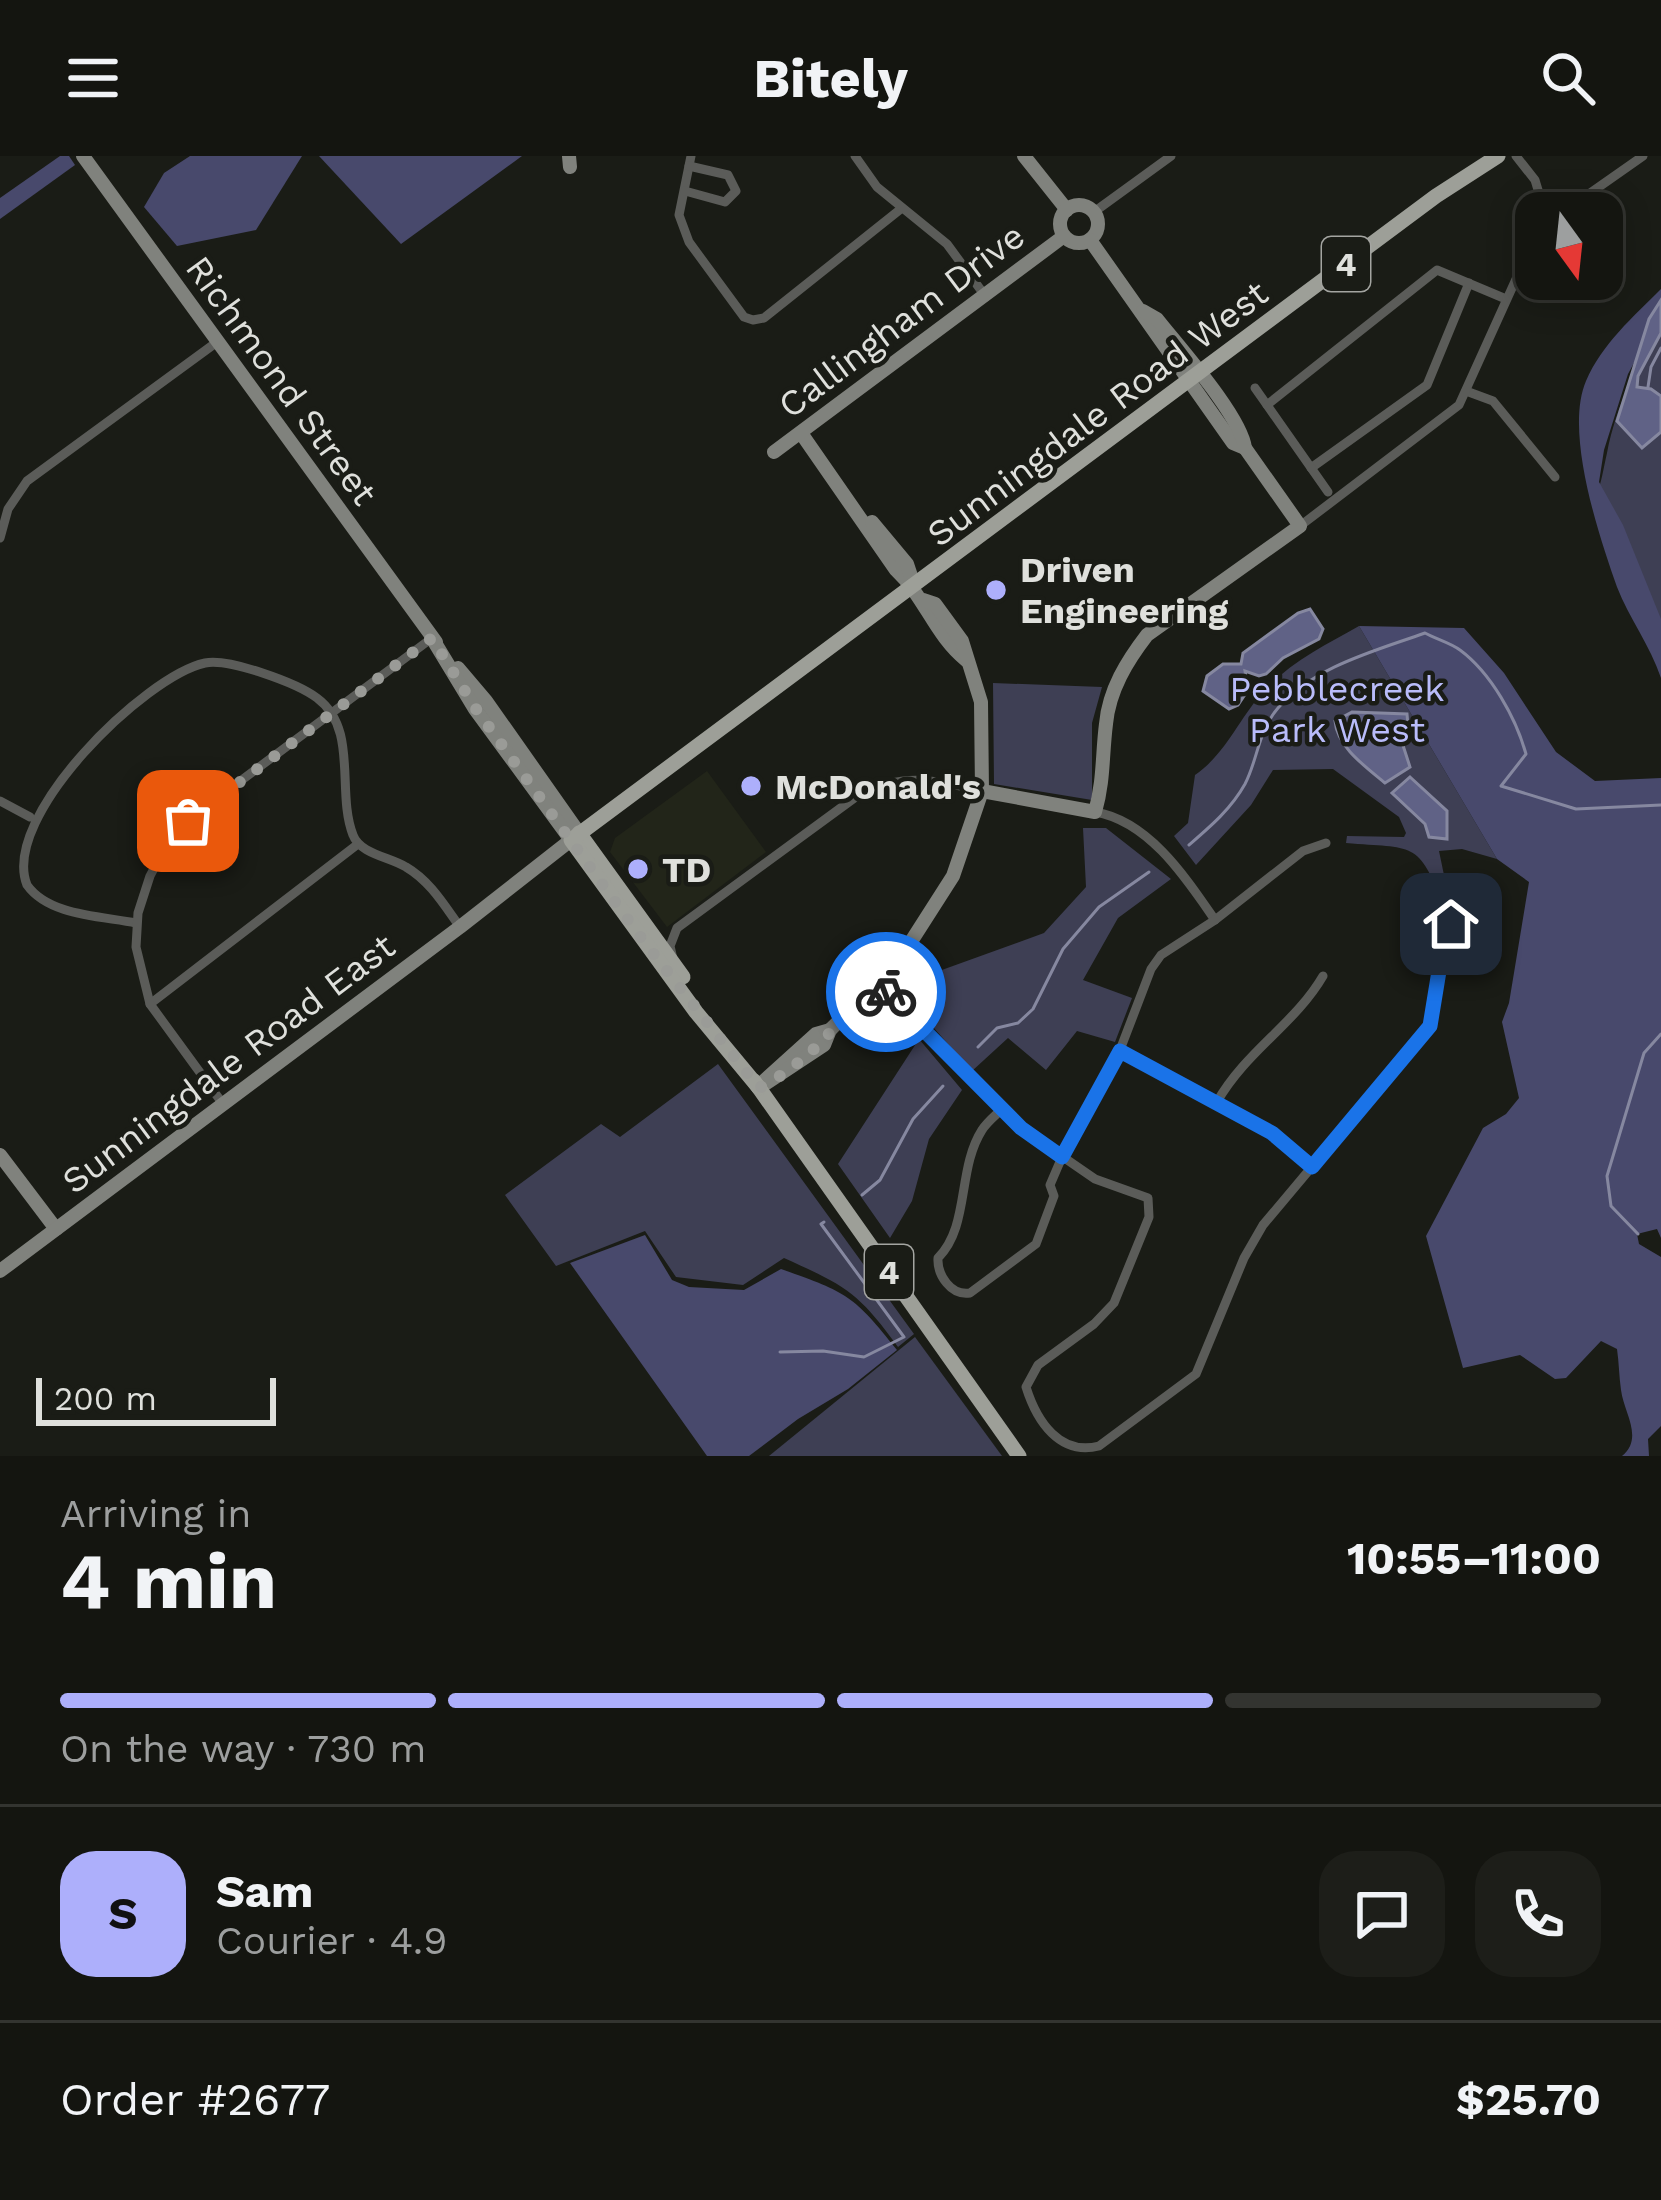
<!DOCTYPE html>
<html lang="en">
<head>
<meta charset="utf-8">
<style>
  :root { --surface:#141510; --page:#1d1e19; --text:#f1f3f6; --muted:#9d9f9f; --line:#333430; --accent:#adaffb }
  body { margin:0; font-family:"Work Sans",sans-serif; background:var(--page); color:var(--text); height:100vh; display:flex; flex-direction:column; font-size:45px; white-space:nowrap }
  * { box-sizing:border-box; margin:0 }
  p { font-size:39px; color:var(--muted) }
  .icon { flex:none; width:66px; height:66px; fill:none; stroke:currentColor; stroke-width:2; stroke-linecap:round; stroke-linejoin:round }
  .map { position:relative; height:1300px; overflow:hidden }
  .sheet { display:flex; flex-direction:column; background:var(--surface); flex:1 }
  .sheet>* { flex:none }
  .needle { width:78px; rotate:165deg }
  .fabs { position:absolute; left:1515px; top:36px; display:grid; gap:24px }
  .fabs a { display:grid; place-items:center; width:108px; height:108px; border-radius:24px; background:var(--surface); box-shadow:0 6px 30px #0003,0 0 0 3px var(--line); font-size:60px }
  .scale { position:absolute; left:36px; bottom:30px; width:240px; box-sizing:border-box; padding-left:12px; border:6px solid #dfe0dc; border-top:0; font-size:33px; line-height:42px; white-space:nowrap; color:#dfe0dc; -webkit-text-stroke:9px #1a1c16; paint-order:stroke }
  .pin { position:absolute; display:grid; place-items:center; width:102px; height:102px; color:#fff; margin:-51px; border-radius:24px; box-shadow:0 6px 18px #0006 }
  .courier { position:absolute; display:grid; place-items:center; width:120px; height:120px; margin:-60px; border:9px solid #1a73e8; border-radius:50%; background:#fff; color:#222; box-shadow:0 3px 15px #0007 }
  .head em { font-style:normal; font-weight:700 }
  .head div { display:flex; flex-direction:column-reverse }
  .head { display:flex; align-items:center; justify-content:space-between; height:204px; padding:0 60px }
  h1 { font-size:78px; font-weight:700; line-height:90px }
  .bar { display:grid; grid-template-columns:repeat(4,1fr); gap:18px 12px; align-content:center; height:144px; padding:0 60px }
  .bar i { height:15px; border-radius:9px; background:var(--line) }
  .bar .selected { background:var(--accent) }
  .bar p { grid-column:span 4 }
  .line { display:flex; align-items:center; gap:30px; padding:0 60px; border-top:3px solid var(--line) }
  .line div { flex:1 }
  .round { display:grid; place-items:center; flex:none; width:126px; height:126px; border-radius:36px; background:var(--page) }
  header { display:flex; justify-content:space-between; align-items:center; height:156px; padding:0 60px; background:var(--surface); font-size:54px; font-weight:700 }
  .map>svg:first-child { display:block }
  .built { fill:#222519 }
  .green { fill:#3e3f54 }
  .forest { fill:#48496c }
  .water { fill:#606286; stroke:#8688a0; stroke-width:3 }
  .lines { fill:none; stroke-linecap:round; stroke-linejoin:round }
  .stream { stroke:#8688a0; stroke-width:3 }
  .street { stroke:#5b5c59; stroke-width:9 }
  .secondary { stroke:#80827d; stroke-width:14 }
  .primary { stroke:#9d9f98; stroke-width:15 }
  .done { stroke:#9a9b97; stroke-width:12; stroke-dasharray:0 21.6 }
  .route { stroke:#1a73e8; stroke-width:15 }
  .poi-dot { fill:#adaffb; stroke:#1a1c16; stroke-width:4.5 }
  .labels { text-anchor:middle; stroke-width:9; stroke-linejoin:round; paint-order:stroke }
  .shield { fill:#1a1c16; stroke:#a4a5a1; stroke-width:3 }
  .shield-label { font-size:33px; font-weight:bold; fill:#dfe0dc }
  .street-label { font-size:36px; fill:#dfe0dc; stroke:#1a1c16 }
  .poi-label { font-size:36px; font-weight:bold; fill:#dfe0dc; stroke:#1a1c16; text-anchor:start }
  .park-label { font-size:36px; fill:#b9bcfa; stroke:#1a1c16 }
</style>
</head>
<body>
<header><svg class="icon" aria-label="menu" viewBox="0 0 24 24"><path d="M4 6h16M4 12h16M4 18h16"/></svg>Bitely<svg class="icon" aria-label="search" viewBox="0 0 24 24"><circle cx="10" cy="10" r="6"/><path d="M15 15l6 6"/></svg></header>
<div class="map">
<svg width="1661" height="1300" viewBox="0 0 1661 1300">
  <rect width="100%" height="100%" fill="#1a1c16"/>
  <polygon class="built" points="707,615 766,696 667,771 610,696 615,682"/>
  <g class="green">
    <path d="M 1661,165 L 1661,492 L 1595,343 C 1602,326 1603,314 1607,297 C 1616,250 1638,206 1661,165 Z"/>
    <path d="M 1359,470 L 1497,703 L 1462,693 L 1439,695 L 1450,748 L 1443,750 C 1419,683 1413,693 1346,687 L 1347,680 L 1404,681 L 1406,677 L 1399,661 L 1333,613 L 1273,614 L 1251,649 L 1196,709 L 1174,680 L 1188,667 L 1195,619 C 1228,596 1239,561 1266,533 C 1291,506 1327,488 1359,470 Z"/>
    <polygon points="993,527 1102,531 1092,567 1092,644 994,628"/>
    <polygon points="1083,672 1106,672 1171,723 1118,762 1083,824 1132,842 1115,886 1077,875 1046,914 1008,882 972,915 933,871 939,815 1044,777 1086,731"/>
    <polygon points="919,883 962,934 929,983 912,1045 890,1082 838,1008"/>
    <path d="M 718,908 L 914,1178 L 898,1191 C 858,1136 846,1130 784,1102 L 743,1129 L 676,1121 L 645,1075 L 556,1110 L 505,1039 L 601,968 L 620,981 Z"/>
    <polygon points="915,1181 1002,1300 769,1300"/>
  </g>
  <g class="forest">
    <polygon points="60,0 69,0 75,9 0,63 0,42"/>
    <polygon points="190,0 302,0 256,74 177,90 144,51 164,17"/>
    <polygon points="319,0 522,0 401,88"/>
    <path d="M 1661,133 L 1661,157 L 1628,218 L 1604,294 L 1599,326 L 1623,369 L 1661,463 L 1661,522 C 1650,489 1629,462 1617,431 C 1599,380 1564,276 1586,225 C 1602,188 1633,161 1661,133 Z"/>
    <path d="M 1359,470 L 1464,472 L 1504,517 L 1556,596 L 1595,625 L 1661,622 L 1661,1082 L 1657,1073 L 1637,1078 L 1639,1088 L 1661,1101 L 1661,1270 L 1648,1283 L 1649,1300 L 1622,1300 C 1644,1282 1624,1257 1621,1234 C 1619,1220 1619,1207 1617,1193 L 1601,1185 L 1566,1222 L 1555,1223 L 1520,1199 L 1463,1212 L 1426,1080 L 1483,972 L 1506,958 L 1519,942 L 1502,866 L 1509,847 L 1529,726 L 1497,703 Z"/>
    <path d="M 645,1079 L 672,1124 L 689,1131 L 744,1134 L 781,1113 C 846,1136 854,1139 897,1194 L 848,1233 L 798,1263 L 749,1300 L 707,1300 L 570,1107 Z"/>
  </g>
  <g class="water">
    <polygon points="1661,144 1661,177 1638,220 1637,231 1651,233 1661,240 1661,276 1642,292 1617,265 1649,163"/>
    <polygon points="1310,453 1323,473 1319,483 1283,502 1266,518 1259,520 1245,515 1248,534 1238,549 1229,553 1203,535 1207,520 1223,508 1241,508 1243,497 1298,457"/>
    <path d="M 1352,556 L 1407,558 L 1408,570 L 1399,577 L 1410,611 L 1385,627 C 1366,611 1337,591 1335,565 Z"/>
    <polygon points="1410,621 1447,655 1447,683 1429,681 1425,668 1392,637"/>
  </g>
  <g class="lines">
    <g class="stream">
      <polyline points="1648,231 1651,211 1661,192"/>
      <path d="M 1189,689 C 1211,670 1231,653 1245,628 C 1258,603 1258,575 1278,552 C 1315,510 1375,495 1425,477 C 1436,483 1451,487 1460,494 C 1491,517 1516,562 1526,598 L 1501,630 L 1576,653 L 1661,649"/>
      <polyline points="978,891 997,872 1018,867 1033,853 1063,793 1099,751 1149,716"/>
      <polyline points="862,1039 880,1024 913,963 943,930"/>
      <polyline points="1638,1078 1611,1050 1607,1020 1644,897 1661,878"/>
      <polyline points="780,1196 823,1195 864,1201 904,1181 821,1068 824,1066"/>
    </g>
    <g class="street">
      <polyline points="691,0 679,59 689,86 744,161 753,164 764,162 902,52"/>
      <polyline points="855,0 877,31 947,88 986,141"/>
      <polyline points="1516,0 1535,24 1545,57"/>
      <polyline points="685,35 725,46 736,35 728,19 689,10"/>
      <polyline points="1543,45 1586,40 1643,0"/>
      <polyline points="1094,56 1171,0"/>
      <polyline points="1255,232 1267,249"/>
      <polyline points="1466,235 1493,245 1555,321"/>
      <polyline points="1311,312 1427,229 1469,127"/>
      <polyline points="1328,336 1267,249 1437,114 1506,143"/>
      <polyline points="1300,370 1459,249 1536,79"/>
      <polyline points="0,382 8,353 27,325 217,186"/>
      <polyline points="0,645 30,661"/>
      <path d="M 1095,656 C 1149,665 1186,722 1215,764"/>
      <path d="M 136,767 C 101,760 49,760 27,729 C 0,661 145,520 205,507 C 229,502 297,527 317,542 C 359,573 336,636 353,679 C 360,698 390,701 406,711 C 430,725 444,749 460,771"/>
      <path d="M 673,803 L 670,790 L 677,772 L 857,640 C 903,616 933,624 982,635"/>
      <path d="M 876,826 L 1021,972 L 1095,1023 L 1148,1042 L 1149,1061 L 1114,1147 L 1094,1168 L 1038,1209 L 1026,1231 C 1037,1266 1060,1300 1099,1290 L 1196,1218 L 1244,1102 L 1263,1069 L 1430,870 L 1451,768"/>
      <polyline points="150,848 358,688"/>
      <polyline points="1120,894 1272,977 1312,1011"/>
      <path d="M 1217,946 C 1246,895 1295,868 1323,820"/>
      <polyline points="223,948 150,848 136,791 138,757 150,720 166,690 187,665 432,482"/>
      <path d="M 1002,953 C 996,959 987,966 982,974 C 957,1013 970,1070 938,1102 C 937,1119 951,1140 970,1137 L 1036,1088 L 1054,1040 L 1050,1029 L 1062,1001 L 1120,894 L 1151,813 L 1161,799 L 1215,764 L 1303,695 L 1326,687"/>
    </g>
    <g class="secondary">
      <polyline points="83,0 436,486"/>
      <polyline points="569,0 570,11"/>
      <polyline points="1024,0 1067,54"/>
      <circle cx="1079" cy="68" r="19"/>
      <polyline points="1090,84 1233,287 1245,292"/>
      <path d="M 801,277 L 896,414 C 925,441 935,479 966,504"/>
      <polyline points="774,296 1064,80"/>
      <polyline points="872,366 907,408 913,426"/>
      <polyline points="458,512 486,545 579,677"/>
      <path d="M 982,635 L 1095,656 C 1104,625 1102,599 1106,568 C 1109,534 1127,505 1147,479 L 1300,370 L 1245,292 C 1241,260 1179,191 1157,163 L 1143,155"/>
      <polyline points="764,925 816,878 830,874"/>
      <polyline points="759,932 824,889 830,874 898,806 953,720 982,635 981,546 962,485 935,448 923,444"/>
      <polyline points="0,999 56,1073"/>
      <polyline points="0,1115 460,771 571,684 475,553 432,482"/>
    </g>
    <g class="primary">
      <polyline points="579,677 683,821"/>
      <polyline points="754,925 1019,1300"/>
      <polyline points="759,932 696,856 571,684 1436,40 1498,0"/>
    </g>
  </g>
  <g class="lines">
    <path class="done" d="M 188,665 L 432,482 L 476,553 L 641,782 L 759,932 C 813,904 835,869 876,826 L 886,836"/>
    <polyline class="route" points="886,836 1021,972 1062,1001 1120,895 1272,977 1312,1011 1430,870 1441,803 1451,768"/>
  </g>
  <g class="poi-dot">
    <circle cx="996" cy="434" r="12"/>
    <circle cx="751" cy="630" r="12"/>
    <circle cx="638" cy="713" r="12"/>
  </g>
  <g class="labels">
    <g class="shield">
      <rect x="1322" y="81" width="48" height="54" rx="9"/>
      <rect x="865" y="1089" width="48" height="54" rx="9"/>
    </g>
    <g class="shield-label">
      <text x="1346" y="120">4</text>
      <text x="889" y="1128">4</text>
    </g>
    <g class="street-label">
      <text transform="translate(901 164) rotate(-37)" y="13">Callingham Drive</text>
      <text transform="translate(282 224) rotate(54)" y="13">Richmond Street</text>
      <text transform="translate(1097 257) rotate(-37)" y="13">Sunningdale Road West</text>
      <text transform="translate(228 907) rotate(-37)" y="13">Sunningdale Road East</text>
    </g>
    <g class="poi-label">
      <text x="1020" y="426">Driven<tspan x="1020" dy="41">Engineering</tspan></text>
      <text x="775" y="643">McDonald's</text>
      <text x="662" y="726">TD</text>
    </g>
    <g class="park-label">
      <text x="1337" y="545">Pebblecreek<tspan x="1337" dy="41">Park West</tspan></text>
    </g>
  </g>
</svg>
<div class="fabs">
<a><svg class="needle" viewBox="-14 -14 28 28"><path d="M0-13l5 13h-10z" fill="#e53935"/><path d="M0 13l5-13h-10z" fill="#9d9f9f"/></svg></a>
</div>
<div class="scale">200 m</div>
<div class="pin" style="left:188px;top:665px;background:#ea580c"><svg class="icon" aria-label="bag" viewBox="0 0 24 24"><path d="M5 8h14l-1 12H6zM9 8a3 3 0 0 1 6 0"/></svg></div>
<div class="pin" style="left:1451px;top:768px;background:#1f2937"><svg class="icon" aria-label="home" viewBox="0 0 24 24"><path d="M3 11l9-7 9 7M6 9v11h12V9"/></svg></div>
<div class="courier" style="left:886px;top:836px"><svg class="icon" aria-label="bike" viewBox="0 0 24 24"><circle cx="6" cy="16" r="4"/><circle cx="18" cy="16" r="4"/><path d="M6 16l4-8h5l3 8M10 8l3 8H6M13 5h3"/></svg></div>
</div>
<section class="sheet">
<div class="head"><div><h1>4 min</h1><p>Arriving in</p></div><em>10:55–11:00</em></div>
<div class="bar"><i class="selected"></i><i class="selected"></i><i class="selected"></i><i></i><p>On the way · 730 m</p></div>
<div class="line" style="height:216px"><b class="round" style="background:var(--accent);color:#111">S</b><div><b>Sam</b><p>Courier · 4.9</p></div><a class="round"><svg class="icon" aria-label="chat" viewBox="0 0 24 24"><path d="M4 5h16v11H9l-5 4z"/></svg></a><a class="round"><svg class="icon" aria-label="phone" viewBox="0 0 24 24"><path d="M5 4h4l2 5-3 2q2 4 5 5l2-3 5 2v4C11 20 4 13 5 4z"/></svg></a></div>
<div class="line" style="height:156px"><div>Order #2677</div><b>$25.70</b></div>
</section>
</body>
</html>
